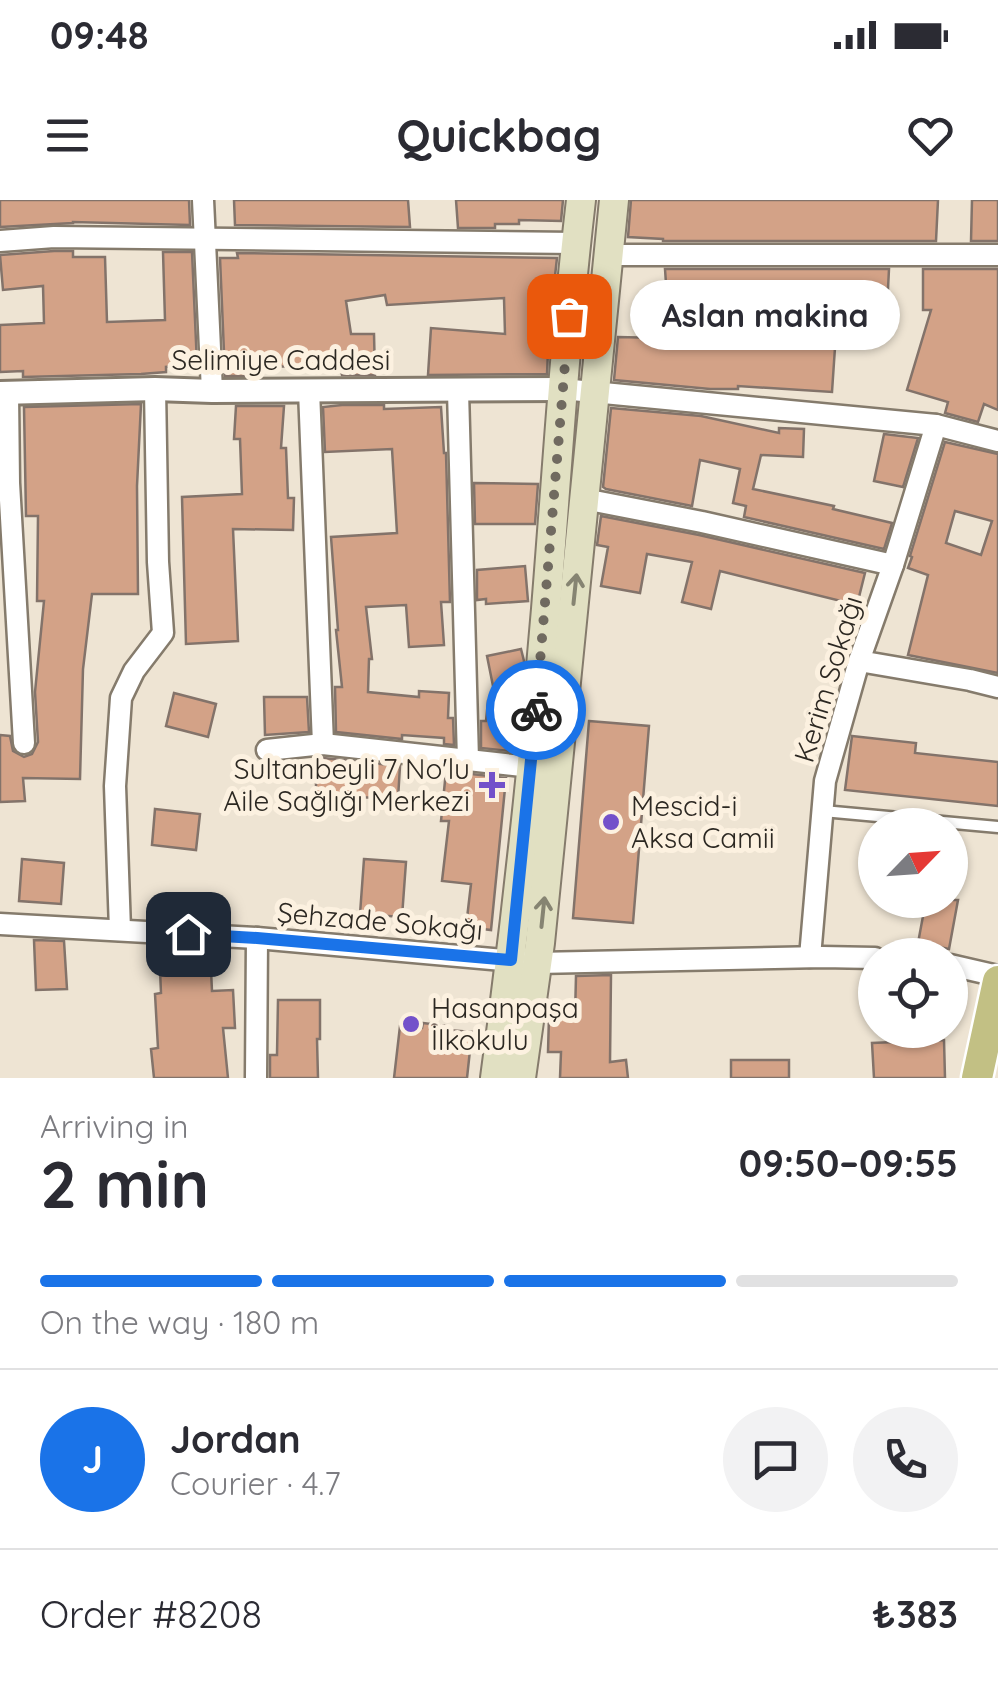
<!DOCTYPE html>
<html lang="en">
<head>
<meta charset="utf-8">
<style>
  :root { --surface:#fff; --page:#f2f2f3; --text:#2b2b33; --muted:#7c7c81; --line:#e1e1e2; --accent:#1a73e8 }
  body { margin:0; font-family:Quicksand,sans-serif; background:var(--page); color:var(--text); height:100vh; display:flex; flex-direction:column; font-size:38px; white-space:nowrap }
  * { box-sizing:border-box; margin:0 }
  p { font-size:32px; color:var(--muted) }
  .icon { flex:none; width:55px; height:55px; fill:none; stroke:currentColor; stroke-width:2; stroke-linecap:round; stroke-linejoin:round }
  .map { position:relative; height:878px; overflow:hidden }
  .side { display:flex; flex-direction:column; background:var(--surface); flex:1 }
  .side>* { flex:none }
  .needle { width:65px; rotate:65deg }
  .fabs { position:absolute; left:858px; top:608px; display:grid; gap:20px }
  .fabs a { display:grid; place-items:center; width:110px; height:110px; border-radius:50%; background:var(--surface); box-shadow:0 2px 8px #0004; font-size:50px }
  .pin { position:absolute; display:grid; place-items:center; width:85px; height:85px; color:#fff; margin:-42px; border-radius:20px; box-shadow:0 5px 15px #0006 }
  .courier { position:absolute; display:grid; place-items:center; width:100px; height:100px; margin:-50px; border:8px solid #1a73e8; border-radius:50%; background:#fff; color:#222; box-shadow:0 2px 12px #0007 }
  .bubble { position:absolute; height:70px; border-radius:35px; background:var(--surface); box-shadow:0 2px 8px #0004; font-size:32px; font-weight:700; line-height:70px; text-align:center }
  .summary em { font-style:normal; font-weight:700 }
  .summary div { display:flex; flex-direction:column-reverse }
  .summary { display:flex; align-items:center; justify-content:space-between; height:170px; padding:0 40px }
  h1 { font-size:65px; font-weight:700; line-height:75px }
  .bar { display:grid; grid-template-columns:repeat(4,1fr); gap:15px 10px; align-content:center; height:120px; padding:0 40px }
  .bar i { height:12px; border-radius:8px; background:var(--line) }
  .bar .active { background:var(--accent) }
  .bar p { grid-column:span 4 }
  .line { display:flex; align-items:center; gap:25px; padding:0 40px; border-top:2px solid var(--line) }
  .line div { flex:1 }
  .round { display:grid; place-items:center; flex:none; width:105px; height:105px; border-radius:52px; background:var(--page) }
  .status { display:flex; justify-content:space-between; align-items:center; height:70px; padding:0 50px; background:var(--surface); direction:ltr }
  .status svg { height:28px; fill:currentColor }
  header { display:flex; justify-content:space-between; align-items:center; height:130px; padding:0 40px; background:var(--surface); font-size:45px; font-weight:700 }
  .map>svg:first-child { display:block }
  .building { fill:#d3a287; stroke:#83736a; stroke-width:2.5; fill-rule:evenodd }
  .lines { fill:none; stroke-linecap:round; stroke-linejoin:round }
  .service-casing { stroke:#857b6c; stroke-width:15 }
  .minor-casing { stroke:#857b6c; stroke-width:25 }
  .tertiary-casing { stroke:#857b6c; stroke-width:28 }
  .secondary-casing { stroke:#857b6c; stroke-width:32 }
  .primary-casing { stroke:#fff; stroke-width:35 }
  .service { stroke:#fff; stroke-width:10 }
  .minor { stroke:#fff; stroke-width:20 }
  .tertiary { stroke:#fff; stroke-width:22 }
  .secondary { stroke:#e1e0c2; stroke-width:28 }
  .primary { stroke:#c2c084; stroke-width:30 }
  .oneway { stroke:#868472 }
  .done { stroke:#706a60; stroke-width:10; stroke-dasharray:0 18 }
  .route { stroke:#1a73e8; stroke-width:12 }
  .poi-dot { fill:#7351ca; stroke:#fcf1e0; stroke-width:4 }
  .labels { text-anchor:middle; stroke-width:10; stroke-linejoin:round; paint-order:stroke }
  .street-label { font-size:28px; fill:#2c2822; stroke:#fcf1e0 }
  .poi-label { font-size:28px; fill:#2c2822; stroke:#fcf1e0; text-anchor:start }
</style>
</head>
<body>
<div class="status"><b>09:48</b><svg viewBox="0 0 49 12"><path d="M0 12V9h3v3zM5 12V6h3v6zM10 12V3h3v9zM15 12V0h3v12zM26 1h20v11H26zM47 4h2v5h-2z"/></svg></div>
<header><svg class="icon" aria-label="menu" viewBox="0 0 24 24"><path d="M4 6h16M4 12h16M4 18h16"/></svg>Quickbag<svg class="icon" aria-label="heart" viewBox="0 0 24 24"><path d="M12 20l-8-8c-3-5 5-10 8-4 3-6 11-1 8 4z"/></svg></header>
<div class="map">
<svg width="998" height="878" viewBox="0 0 998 878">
  <rect width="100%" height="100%" fill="#eee4d3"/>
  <g class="building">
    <polygon points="0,0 189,0 190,25 73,22 73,23 0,27"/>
    <polygon points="234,0 408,0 410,27 235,25"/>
    <polygon points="456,0 563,0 561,21 519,20 519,24 495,24 495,28 458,28"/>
    <polygon points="631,0 938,0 936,41 663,41 663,39 628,37"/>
    <polygon points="972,0 998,0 998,41 971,41"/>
    <polygon points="54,51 73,51 73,57 105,57 107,122 165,120 163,52 192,52 197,164 166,167 166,172 141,174 23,177 23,171 0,172 0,125 44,123 43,86 3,90 0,55"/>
    <polygon points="237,53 557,58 549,130 547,174 428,175 431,128 505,134 504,98 387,105 385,95 346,101 351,134 374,134 375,175 342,175 341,171 307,171 307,166 259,167 259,176 225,176 220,58 238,58"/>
    <polygon points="665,69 889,69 887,109 852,106 851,119 837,118 832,192 738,186 738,189 710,189 614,180 618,137 661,138 662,147 700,148 700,143 763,143 767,98 715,100 714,95 667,98"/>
    <polygon points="923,69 998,69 998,210 984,204 978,222 945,213 948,202 907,190 931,110 923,110"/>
    <polygon points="141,204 137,286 138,394 92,394 83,469 80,579 23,578 25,601 0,602 0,535 10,536 13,551 24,557 32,554 38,542 35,492 44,401 37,401 38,316 26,316 24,207"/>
    <polygon points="342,205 384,205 384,209 441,207 444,253 446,253 450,402 441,402 444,445 409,447 406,405 366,407 372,459 369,459 368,492 419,497 419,491 449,493 448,518 453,518 454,545 444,544 444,538 402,535 402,539 336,532 335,487 342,487 336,430 338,430 331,337 397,333 392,249 325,252 323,207"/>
    <polygon points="236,206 284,206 281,248 286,248 288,298 294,298 293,330 233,329 238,441 186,444 182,297 242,294 240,239 234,239"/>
    <polygon points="611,208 701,216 779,233 779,228 804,229 803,257 761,255 753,289 834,306 833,309 892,323 884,349 744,317 746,306 733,303 740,269 700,260 692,306 606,289 603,287"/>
    <polygon points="884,234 918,238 903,287 874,281"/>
    <path d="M 945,242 L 998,254 L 998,473 L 908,455 L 928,375 L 908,368 L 912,357 L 910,356 ZM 955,311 L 992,321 L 981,355 L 946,343 Z"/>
    <polygon points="474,283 538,284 535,324 475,324"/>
    <polygon points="601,316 699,335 865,373 857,405 720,371 711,409 682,402 692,362 647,354 640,393 601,386 608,347 597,345"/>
    <polygon points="525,366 528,401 486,404 486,399 477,400 477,370"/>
    <polygon points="521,449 524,461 522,480 517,481 512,548 509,548 509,551 481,548 481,521 486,521 488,501 496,501 487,456"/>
    <polygon points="174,493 216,504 208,537 166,526"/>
    <polygon points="264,497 307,497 309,532 265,535"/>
    <polygon points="589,521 649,526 633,723 573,718"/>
    <polygon points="852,536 916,543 915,553 998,562 998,606 845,590"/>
    <polygon points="323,558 400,566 398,599 316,595 316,559"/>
    <polygon points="446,571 506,578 491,730 466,727 471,684 442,681 449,621 441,621"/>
    <polygon points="155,609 200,614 196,650 152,645"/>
    <polygon points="22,659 64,663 61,704 19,701"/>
    <polygon points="364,659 406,662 402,717 360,714"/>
    <polygon points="926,700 958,700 949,749 918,743"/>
    <polygon points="34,740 64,741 67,789 36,790"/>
    <polygon points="159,746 210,749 212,791 233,790 235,828 223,828 228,878 154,878 151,849 158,848 155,794 161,793"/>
    <polygon points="611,775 610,862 626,860 628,878 560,878 561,852 548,852 549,816 575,816 576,776"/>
    <polygon points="278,800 320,800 320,839 317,839 318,878 270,878 270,855 277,855"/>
    <polygon points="423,823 447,826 447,830 472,832 467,878 394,878 400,826 422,828"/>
    <polygon points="944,840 945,878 874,878 872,843"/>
    <rect x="731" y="860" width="58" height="18"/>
  </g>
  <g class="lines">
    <g class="service-casing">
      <polyline id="service" points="823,611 998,627"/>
    </g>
    <g class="minor-casing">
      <g id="minor">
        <polyline points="203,0 212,191"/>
        <polyline points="0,41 54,37 576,43"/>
        <polyline points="608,55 998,55"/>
        <polyline points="562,189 936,225 998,241"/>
        <polyline points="309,190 323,544"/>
        <polyline points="458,191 468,560"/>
        <polyline points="8,193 9,283 24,543"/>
        <polyline points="584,299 702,322 893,365"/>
        <polyline points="859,461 970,480 998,487"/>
        <polyline points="267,550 323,544 531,567"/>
        <polyline points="0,724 257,738 537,763 822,757 875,758"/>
        <polyline points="120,730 115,586 121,498 134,471 163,433 158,362 155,189"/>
        <polyline points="810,757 825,581 859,461 893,365 936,225"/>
        <polyline points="950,765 998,776"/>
        <polyline points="256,878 257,738"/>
      </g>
    </g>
    <g class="tertiary-casing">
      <polyline id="tertiary" points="0,193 155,189 212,191 562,189"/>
    </g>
    <g class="secondary-casing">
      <g id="secondary">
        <path d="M 495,878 C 516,722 533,566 546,409 C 557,273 565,136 581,0"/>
        <polyline points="521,878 540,743 614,0"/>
      </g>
    </g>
    <g class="primary-casing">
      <polyline id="primary" points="977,878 998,781"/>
    </g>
    <use href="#service" class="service"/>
    <use href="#minor" class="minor"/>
    <use href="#tertiary" class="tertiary"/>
    <use href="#secondary" class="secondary"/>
    <use href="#primary" class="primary"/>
  </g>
  <defs><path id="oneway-shaft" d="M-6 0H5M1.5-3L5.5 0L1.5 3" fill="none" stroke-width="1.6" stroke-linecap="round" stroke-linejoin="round" transform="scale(2.5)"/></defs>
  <g class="oneway">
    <use href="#oneway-shaft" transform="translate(575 389) rotate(-84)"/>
    <use href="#oneway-shaft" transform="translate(543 712) rotate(-84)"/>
  </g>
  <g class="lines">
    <polyline class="done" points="536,510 569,116"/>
    <polyline class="route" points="188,734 257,738 511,760 536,510"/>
  </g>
  <g class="poi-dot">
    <path d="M487 570h10v10h10v10h-10v10h-10v-10h-10v-10h10z"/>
    <circle cx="611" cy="622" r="10"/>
    <circle cx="411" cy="824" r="10"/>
  </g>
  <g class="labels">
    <g class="street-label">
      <text x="281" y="170">Selimiye Caddesi</text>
      <text transform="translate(828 479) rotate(-73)" y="10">Kerim Sokağı</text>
      <text transform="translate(380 721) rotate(5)" y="10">Şehzade Sokağı</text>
    </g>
    <g class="poi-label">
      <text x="470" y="579" text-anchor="end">Sultanbeyli 7 No'lu<tspan x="470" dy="32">Aile Sağlığı Merkezi</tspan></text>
      <text x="631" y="616">Mescid-i<tspan x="631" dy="32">Aksa Camii</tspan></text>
      <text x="431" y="818">Hasanpaşa<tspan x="431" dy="32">İlkokulu</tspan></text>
    </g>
  </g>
</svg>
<div class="fabs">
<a><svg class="needle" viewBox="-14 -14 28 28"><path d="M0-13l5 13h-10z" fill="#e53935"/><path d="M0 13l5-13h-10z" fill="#7c7c81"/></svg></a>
<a><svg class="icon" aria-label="locate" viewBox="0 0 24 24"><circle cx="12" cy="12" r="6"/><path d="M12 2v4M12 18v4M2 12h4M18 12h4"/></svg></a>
</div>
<div class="pin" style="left:569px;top:116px;background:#ea580c"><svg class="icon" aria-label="bag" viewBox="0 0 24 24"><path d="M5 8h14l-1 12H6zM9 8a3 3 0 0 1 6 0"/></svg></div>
<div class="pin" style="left:188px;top:734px;background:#1f2937"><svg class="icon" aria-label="home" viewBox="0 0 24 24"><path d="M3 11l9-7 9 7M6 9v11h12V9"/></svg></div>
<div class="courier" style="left:536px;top:510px"><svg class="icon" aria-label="bike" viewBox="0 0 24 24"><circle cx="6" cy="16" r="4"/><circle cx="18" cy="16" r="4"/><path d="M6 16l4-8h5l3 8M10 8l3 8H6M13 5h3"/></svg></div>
<div class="bubble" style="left:630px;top:80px;width:270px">Aslan makina</div>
</div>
<section class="side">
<div class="summary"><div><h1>2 min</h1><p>Arriving in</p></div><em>09:50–09:55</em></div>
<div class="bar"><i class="active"></i><i class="active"></i><i class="active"></i><i></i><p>On the way · 180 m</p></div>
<div class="line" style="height:180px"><b class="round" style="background:var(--accent);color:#fff">J</b><div><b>Jordan</b><p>Courier · 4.7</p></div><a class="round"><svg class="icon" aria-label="chat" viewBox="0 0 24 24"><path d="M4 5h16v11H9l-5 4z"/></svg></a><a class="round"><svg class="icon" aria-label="phone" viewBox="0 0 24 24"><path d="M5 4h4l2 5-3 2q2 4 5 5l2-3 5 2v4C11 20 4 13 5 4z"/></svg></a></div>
<div class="line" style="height:130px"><div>Order #8208</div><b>₺383</b></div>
</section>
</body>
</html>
